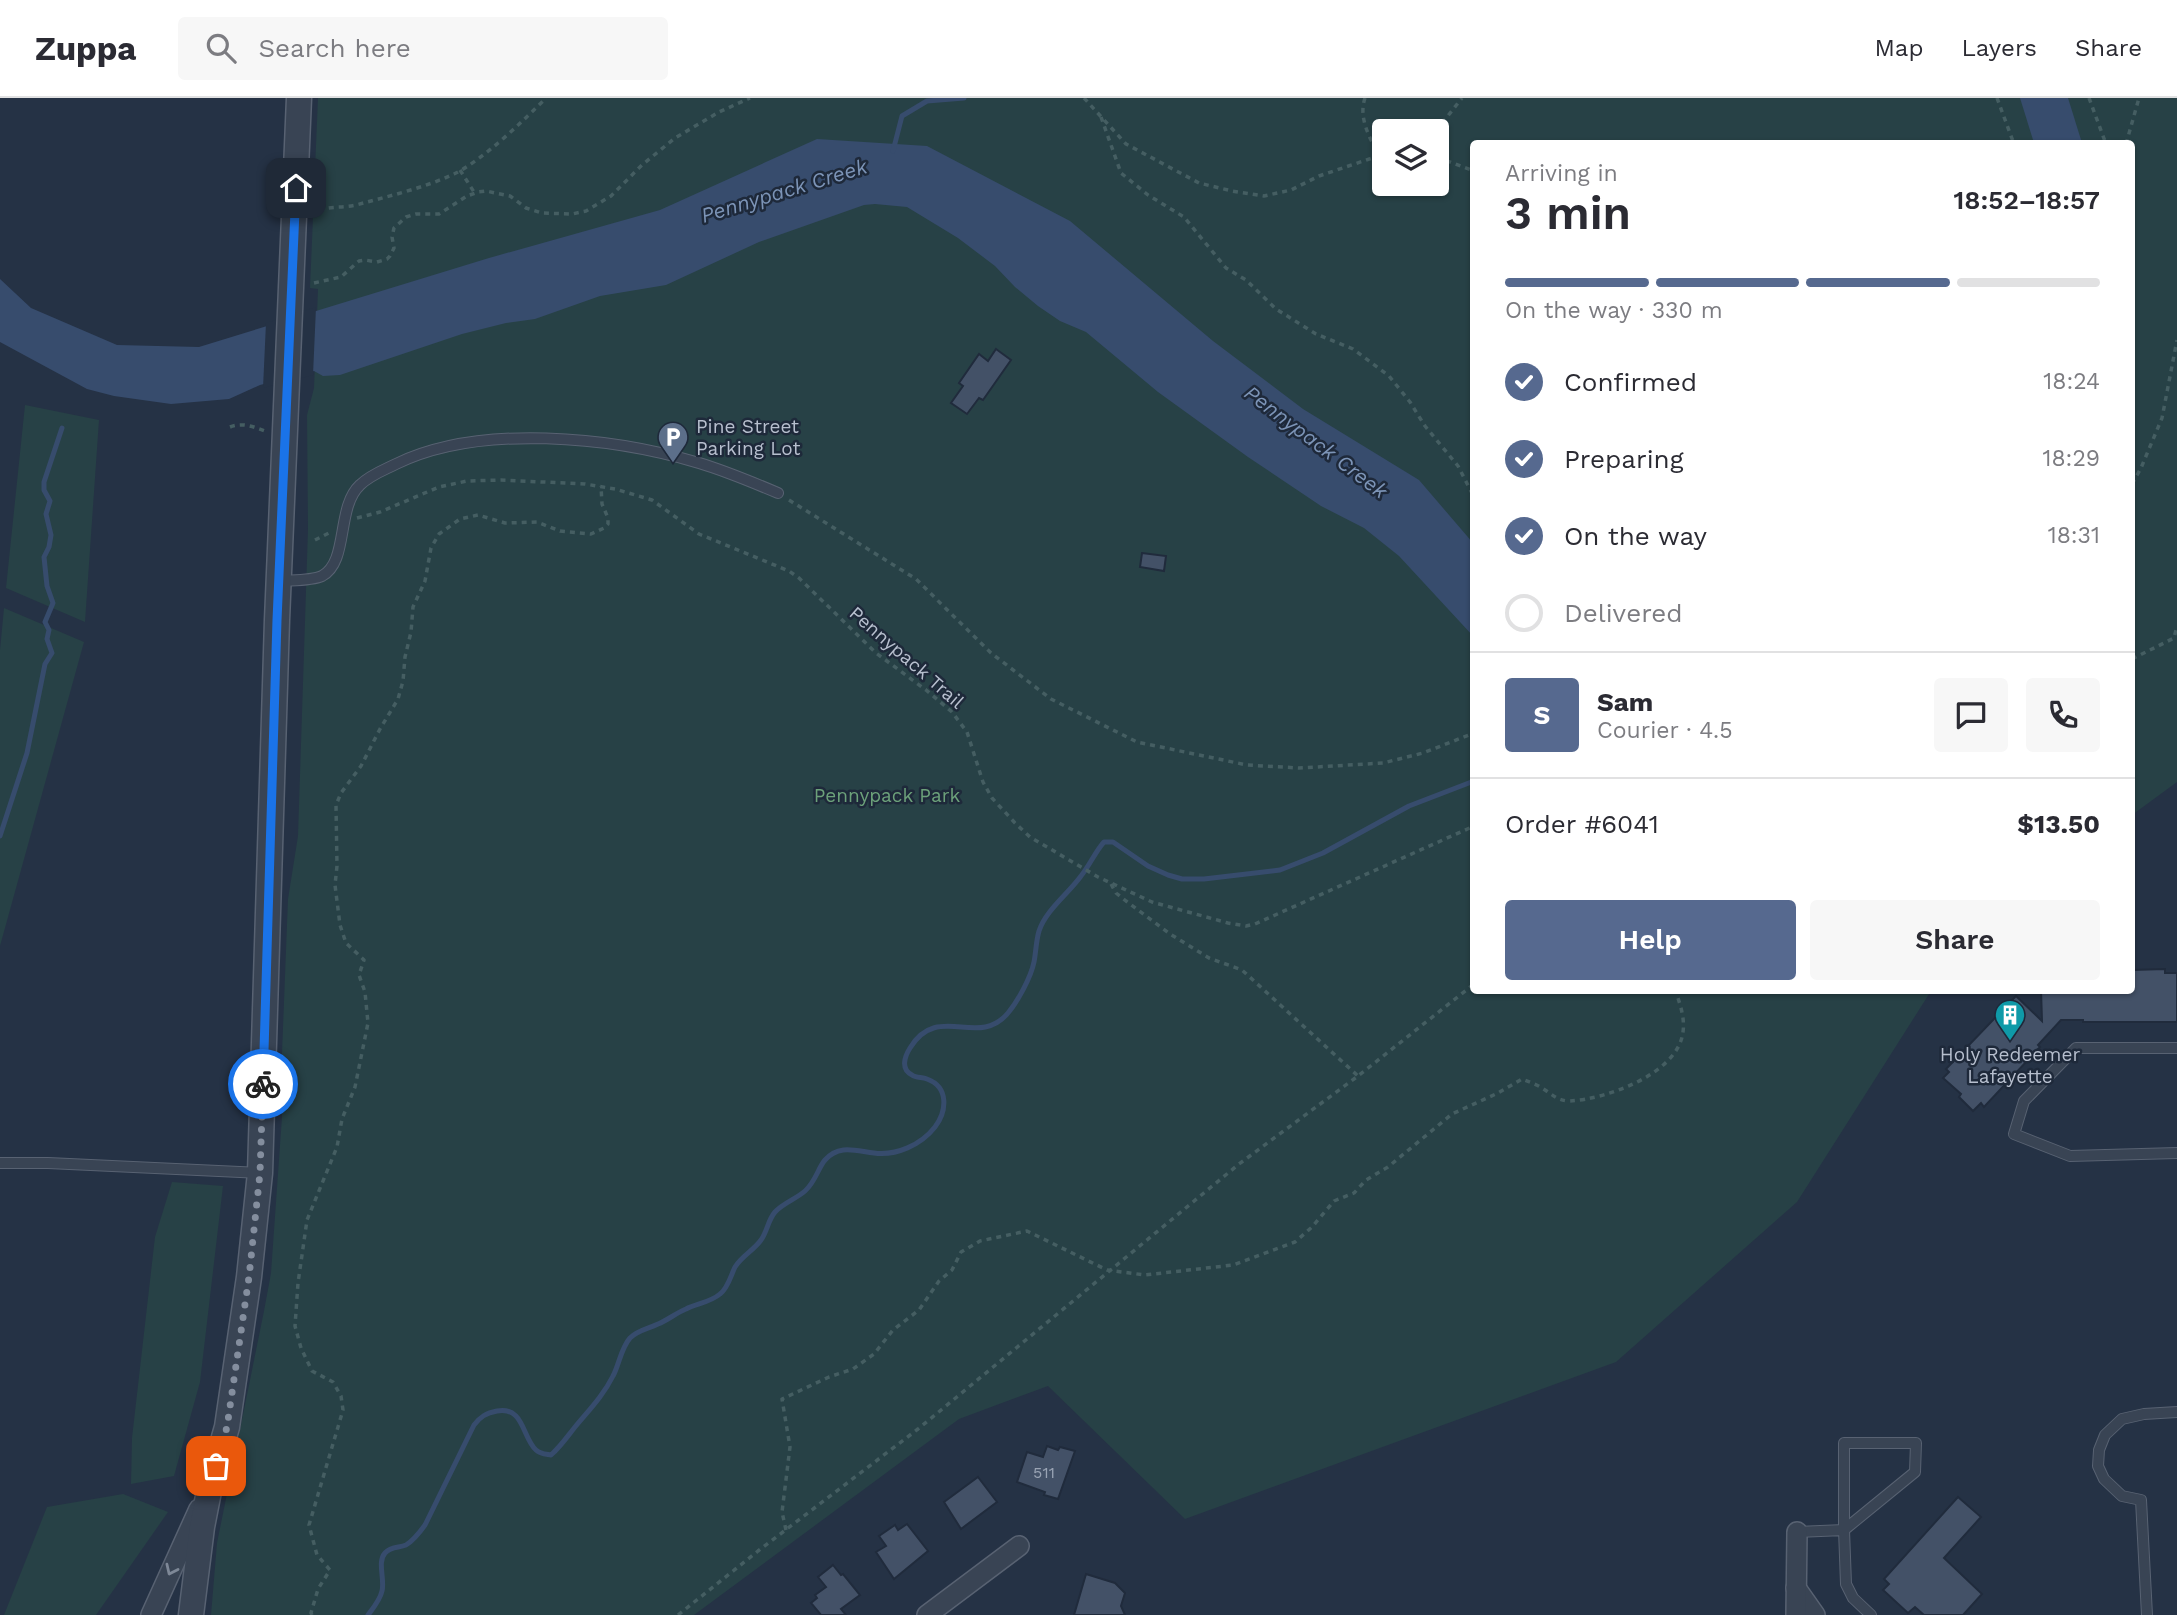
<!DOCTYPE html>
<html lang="en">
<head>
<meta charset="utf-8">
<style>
  :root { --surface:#fff; --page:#f7f7f7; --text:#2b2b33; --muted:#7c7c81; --line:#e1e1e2; --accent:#56698f }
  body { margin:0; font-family:"Work Sans",sans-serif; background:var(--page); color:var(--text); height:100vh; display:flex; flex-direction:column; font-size:26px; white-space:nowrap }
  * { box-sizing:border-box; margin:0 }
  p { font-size:23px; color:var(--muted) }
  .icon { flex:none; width:38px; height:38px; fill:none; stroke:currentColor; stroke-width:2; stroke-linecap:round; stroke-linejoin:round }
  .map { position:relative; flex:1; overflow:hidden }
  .details { position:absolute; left:1470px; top:42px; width:665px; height:854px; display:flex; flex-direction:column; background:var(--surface); border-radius:7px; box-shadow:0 2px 5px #0004 }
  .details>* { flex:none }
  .fabs { position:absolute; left:1372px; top:21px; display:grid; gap:14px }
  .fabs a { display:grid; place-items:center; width:77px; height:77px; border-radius:7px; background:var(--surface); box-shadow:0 2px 5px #0004; font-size:35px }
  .pin { position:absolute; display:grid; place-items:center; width:60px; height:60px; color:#fff; margin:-30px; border-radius:14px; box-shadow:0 4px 10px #0006 }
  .courier { position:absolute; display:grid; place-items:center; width:70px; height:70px; margin:-35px; border:5px solid #1a73e8; border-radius:50%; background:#fff; color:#222; box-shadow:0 2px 9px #0007 }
  .headline em { font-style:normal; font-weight:600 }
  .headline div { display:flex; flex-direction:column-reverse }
  .headline { display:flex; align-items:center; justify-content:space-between; height:119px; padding:0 35px }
  h1 { font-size:46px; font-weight:600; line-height:52px }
  .bar { display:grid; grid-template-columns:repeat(4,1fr); gap:10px 7px; align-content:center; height:84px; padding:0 35px }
  .bar i { height:9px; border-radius:5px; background:var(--line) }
  .bar .on { background:var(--accent) }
  .bar p { grid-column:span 4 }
  .line { display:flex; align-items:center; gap:18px; padding:0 35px; border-top:2px solid var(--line) }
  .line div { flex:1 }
  .round { display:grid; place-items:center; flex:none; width:74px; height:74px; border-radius:7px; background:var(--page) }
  ol { padding:0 35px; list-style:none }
  li { display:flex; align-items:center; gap:21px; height:77px }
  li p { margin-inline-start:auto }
  li .icon { padding:7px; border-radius:50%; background:var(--accent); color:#fff; stroke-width:4 }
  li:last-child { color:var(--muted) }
  li i { width:38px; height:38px; border:4px solid var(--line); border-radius:50% }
  .action { display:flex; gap:14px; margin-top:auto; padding:14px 35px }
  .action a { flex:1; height:80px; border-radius:7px; background:var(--accent); color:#fff; font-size:28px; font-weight:600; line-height:80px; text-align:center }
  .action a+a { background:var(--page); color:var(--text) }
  header { display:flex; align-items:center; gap:42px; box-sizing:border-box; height:98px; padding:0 35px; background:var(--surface); border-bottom:2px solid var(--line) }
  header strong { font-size:33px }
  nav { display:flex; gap:38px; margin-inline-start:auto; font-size:24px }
  .search { width:490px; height:63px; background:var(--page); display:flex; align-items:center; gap:18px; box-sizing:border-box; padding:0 24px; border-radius:7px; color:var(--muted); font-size:26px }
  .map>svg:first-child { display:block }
  .green { fill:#274146; fill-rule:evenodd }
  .water { fill:#374c6d }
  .pier { fill:#253245 }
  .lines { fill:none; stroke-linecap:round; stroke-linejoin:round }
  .stream { stroke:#374c6d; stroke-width:5 }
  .building { fill:#435167; stroke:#202b3c; stroke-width:2 }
  .service-casing { stroke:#586272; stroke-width:12 }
  .minor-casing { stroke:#586272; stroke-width:22 }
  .tertiary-casing { stroke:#586272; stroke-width:27 }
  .path { stroke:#455e62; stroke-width:3.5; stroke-dasharray:5 5; stroke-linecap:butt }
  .service { stroke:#394454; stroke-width:10 }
  .minor { stroke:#394454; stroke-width:19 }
  .tertiary { stroke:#394454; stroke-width:24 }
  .oneway { stroke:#7e8897 }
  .done { stroke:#848e9e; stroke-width:7; stroke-dasharray:0 12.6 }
  .route { stroke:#1a73e8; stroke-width:9 }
  .labels { text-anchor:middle; stroke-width:5; stroke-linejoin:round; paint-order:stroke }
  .number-label { font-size:16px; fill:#9aa4b4 }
  .poi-label { font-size:19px; fill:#b7bfce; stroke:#1e293a; text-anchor:start }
  .street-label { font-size:19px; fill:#b7bfce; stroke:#1e293a }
  .park-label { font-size:19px; fill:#6ca17a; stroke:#1e293a }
  .water-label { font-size:21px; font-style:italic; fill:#7c94b7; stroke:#1e293a }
</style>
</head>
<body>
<header>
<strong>Zuppa</strong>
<div class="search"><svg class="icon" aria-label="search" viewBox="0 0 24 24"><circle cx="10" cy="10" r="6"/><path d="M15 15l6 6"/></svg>Search here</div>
<nav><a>Map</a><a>Layers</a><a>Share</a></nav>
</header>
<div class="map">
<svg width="2177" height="1517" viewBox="0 0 2177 1517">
  <rect width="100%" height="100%" fill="#253245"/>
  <g class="green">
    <path d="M 318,0 L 2177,0 L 2177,684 L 2132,717 L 2132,46 L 1474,46 L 1474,892 L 1931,893 L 1797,1104 L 1616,1264 L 1185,1421 L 1048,1288 L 959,1321 L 694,1517 L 211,1517 L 217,1445 L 264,1213 L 271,1175 L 282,1019 L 282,955 L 288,801 L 298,738 L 308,431 L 307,317 L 314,290 L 318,191 L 310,190 ZM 1384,33 L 1437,33 L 1437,86 L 1384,86 Z"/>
    <polygon points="25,307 99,322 85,524 6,490"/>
    <polygon points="4,510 84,544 0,848 0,552"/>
    <polygon points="172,1084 223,1088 200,1284 174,1378 131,1386 132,1340 155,1139"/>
    <polygon points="123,1396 168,1414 96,1517 4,1517 47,1409"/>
  </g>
  <g class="water">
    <polygon points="2020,0 2068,0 2082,45 2034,45"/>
    <polygon points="817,41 927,48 1070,123 1213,243 1303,311 1419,382 1473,445 1473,538 1399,458 1364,430 1321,408 1248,359 1158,294 1086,234 1060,223 1038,208 1015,189 995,168 958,140 907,109 875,106 864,107 759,144 666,187 600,198 535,221 506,225 462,236 340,277 323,278 314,273 260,287 229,301 171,306 114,298 87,291 0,244 0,181 31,210 117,247 199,249 489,160 660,112"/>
  </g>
  <polygon class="pier" points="316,209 313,277 263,290 266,225"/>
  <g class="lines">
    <g class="stream">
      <polyline points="893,53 902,18 927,3 964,0"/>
      <polyline points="0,738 27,655 45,566 52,555 47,541 49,532 45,524 53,505 47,488 44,459 49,449 51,437 46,416 50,403 44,392 44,384 62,330"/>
      <path d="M 368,1517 C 374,1509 380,1502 382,1493 C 385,1481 377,1464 385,1455 C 391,1448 399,1450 406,1447 C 414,1442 420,1434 425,1427 L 474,1327 C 480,1319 486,1315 497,1313 C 524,1308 522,1339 536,1352 C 540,1356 545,1356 551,1357 C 561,1348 567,1339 575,1329 C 589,1312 603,1298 613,1278 C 619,1267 621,1250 630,1240 C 638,1232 648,1231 658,1226 C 668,1222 676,1215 686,1211 C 696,1206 711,1204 720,1196 C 728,1190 731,1177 735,1169 C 742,1158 754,1152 761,1142 C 767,1134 768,1122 775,1114 C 783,1105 796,1101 805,1093 C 816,1083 818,1070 825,1062 C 839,1046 856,1053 874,1055 C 896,1058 921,1047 935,1029 C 947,1013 949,989 927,981 C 922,979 916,980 912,977 C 900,971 905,958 910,950 C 938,904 978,951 1008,915 C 1018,903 1031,879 1034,864 C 1036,854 1036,843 1039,833 C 1046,812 1068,796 1081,778 C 1090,767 1095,754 1104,744 L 1113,744 L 1148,768 L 1168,777 L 1182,781 L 1204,781 L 1280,772 L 1323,755 L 1409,708 L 1474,683"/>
    </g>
  </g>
  <g class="building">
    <polygon points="996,251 1011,262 983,302 979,300 967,316 951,305 963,288 959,285 979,256 988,263"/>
    <polygon points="1142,455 1166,458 1164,473 1140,469"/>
    <polygon points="2165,871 2165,875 2177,875 2177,924 2083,924 2083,922 2061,922 2038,947 2040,949 1984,1009 1981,1005 1973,1013 1959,999 1961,996 1943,980 1949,974 1946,971 2016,898 2042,923 2041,892 2132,892 2132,872"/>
    <polygon points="1047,1348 1058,1352 1060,1349 1075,1353 1058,1401 1044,1397 1045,1394 1017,1384 1027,1354 1043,1359"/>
    <polygon points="978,1379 997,1404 961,1431 944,1404"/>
    <polygon points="1958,1399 1981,1419 1944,1460 1982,1496 1963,1517 1924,1517 1915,1509 1908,1515 1883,1492 1889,1486 1884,1481"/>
    <polygon points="907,1426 928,1453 894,1481 876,1454 886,1448 879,1438 895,1427 898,1432"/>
    <polygon points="833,1467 841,1477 843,1476 860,1497 841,1511 846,1517 821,1517 811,1505 817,1500 815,1497 826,1489 818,1479"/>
    <polygon points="1086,1476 1115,1485 1125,1495 1121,1508 1125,1517 1074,1517"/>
  </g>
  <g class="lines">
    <g class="service-casing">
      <g id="service">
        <path d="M 280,483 C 292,482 311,483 322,478 C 349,464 336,409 360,387 C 370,377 384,372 396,366 C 480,325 612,339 699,365 C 726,373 752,384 778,395"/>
        <polyline points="2177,950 2076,950 2024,1003 2014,1036 2070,1058 2177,1055"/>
        <polyline points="0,1065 48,1065 260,1075"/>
        <polyline points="1797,1434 1844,1432 1844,1345 1916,1345 1915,1374 1844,1432 1846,1486 1853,1500 1871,1517"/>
        <polyline points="2147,1517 2141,1402 2122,1398 2104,1381 2098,1368 2099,1352 2105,1337 2122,1321 2144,1316 2177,1314"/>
      </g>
    </g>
    <g class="minor-casing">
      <g id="minor">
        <polyline points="1796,1490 1815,1517"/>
        <polyline points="151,1517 199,1411"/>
        <polyline points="927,1517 1019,1448"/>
        <polyline points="1796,1517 1797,1434"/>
      </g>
    </g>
    <g class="tertiary-casing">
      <polyline id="tertiary" points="191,1517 202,1429 210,1388 227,1329 249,1179 260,1075 277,522 299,0"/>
    </g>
    <g class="path">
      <polyline points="1084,0 1126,46 1199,85 1232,93 1264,98 1291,92 1319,78 1384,56"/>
      <path d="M 1365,0 C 1358,20 1370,40 1379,58"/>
      <polyline points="1997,0 2014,46"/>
      <polyline points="2089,0 2106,46"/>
      <polyline points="1101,19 1121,75 1148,97 1184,119 1226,170 1246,182 1276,211 1316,236 1353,251 1389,278 1410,304 1425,328 1458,368 1474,399"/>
      <polyline points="1436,33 1462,0"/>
      <polyline points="2126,46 2139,0"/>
      <polyline points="1437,59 1474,73"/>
      <polyline points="460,72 474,94"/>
      <path d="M 319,112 C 332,108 343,110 356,107 C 389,98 424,90 454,76 C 483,62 523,23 546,0"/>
      <polyline points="314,185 341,179 359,163 365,162 377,164 387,161 390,158 394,150 392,139 394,130 406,119 416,116 439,116 467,98 478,94 486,93 510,98 526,110 542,115 572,116 586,113 611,98 642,67 675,40 719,14 750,0"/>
      <path d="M 230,329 C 243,324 254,329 265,333"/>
      <polyline points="2132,386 2141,370 2162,320 2177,242"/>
      <polyline points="789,402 916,481 991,555 1051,601 1137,644 1247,667 1299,670 1383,665 1423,655 1474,635"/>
      <polyline points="357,420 380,414 439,389 467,383 501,382 585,386 615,391 652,402 699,436 789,473 799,480 876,555 926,592 952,614 967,634 983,684 992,700 1015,725 1030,739 1098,779 1152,804 1228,825 1246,828 1255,826 1474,728"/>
      <polyline points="315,442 329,435"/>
      <polyline points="2132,561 2174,540 2177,528"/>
      <polyline points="1111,786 1116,795 1126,803 1170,836 1209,860 1242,872 1358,978"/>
      <path d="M 786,1432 L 782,1414 L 790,1349 L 782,1301 L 829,1279 L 853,1271 L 874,1256 L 893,1232 L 919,1212 L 939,1183 L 952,1172 L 961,1154 L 980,1143 L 1027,1133 L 1107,1172 L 1145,1177 L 1233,1167 L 1295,1144 L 1312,1129 L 1334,1103 L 1354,1095 L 1366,1082 L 1388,1069 L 1452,1016 L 1498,995 L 1522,981 C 1529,984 1536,986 1542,990 C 1552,996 1557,1003 1570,1003 C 1606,1001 1678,976 1683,934 C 1685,920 1680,905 1675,892"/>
      <polyline points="312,1517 311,1515 318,1491 330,1472 317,1457 309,1427 343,1312 341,1298 333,1284 312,1273 301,1250 295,1228 298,1185 307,1122 337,1049 342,1021 355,989 368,925 365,894 359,877 364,862 346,845 340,827 335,787 337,768 336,707 341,695 361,668 380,631 398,601 403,583 405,559 411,534 413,509 425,483 431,450 439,436 460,421 478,417 505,425 537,424 560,433 591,436 604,430 608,426 608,420 602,406 601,388"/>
      <polyline points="678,1517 758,1453 918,1331 1239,1066 1358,978 1474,886"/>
    </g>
    <use href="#service" class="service"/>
    <use href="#minor" class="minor"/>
    <use href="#tertiary" class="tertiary"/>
  </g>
  <defs><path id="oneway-chevron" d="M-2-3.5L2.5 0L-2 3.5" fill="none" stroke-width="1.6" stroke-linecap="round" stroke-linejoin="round" transform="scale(1.75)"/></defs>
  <use class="oneway" href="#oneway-chevron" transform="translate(171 1472) rotate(115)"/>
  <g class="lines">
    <polyline class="done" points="216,1368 227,1329 249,1179 260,1075 263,986"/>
    <polyline class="route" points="263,986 277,522 296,90"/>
  </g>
  <defs>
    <g id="parking-pin" transform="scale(1.575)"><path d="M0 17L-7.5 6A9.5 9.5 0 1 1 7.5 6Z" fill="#5c6f8a" stroke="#1e293a"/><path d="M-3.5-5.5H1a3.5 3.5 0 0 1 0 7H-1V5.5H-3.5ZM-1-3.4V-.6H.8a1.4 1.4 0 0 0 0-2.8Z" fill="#fff"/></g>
    <g id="building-pin" transform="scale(1.575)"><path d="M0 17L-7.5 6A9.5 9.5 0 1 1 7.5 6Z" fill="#0f9aa8" stroke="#1e293a"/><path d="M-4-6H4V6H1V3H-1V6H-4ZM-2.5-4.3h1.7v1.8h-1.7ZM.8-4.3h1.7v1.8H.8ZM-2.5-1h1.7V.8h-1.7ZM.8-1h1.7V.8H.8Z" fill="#fff"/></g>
  </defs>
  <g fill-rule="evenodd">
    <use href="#parking-pin" x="673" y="339"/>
    <use href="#building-pin" x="2010" y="917"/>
  </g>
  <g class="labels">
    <g class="number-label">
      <text x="1044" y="1380">511</text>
    </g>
    <g class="poi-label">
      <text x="696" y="335">Pine Street<tspan x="696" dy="22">Parking Lot</tspan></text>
      <text x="2010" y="963" text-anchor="middle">Holy Redeemer<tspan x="2010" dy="22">Lafayette</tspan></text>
    </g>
    <g class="street-label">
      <text transform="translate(907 559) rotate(41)" y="7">Pennypack Trail</text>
    </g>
    <g class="park-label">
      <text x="887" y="704">Pennypack Park</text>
    </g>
    <g class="water-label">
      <text transform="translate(784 93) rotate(-17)" y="7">Pennypack Creek</text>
      <text transform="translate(1316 344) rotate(37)" y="7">Pennypack Creek</text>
    </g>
  </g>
</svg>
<div class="fabs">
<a><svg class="icon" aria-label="layers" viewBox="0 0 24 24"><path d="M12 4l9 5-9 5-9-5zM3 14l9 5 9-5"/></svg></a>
</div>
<div class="pin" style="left:216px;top:1368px;background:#ea580c"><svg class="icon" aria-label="bag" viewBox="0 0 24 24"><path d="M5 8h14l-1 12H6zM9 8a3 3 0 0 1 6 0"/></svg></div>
<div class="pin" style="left:296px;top:90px;background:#1f2937"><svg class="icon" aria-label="home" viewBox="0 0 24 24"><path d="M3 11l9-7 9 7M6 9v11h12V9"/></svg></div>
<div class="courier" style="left:263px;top:986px"><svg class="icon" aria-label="bike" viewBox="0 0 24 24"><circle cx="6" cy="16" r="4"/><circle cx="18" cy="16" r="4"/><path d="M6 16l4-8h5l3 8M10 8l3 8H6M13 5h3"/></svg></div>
<section class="details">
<div class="headline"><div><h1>3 min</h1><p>Arriving in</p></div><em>18:52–18:57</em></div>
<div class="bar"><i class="on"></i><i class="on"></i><i class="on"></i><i></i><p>On the way · 330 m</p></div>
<ol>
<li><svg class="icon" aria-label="check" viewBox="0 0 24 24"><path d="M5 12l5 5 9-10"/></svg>Confirmed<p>18:24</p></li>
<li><svg class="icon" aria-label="check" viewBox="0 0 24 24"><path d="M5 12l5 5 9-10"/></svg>Preparing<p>18:29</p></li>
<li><svg class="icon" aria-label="check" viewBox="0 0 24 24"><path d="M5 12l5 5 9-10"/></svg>On the way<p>18:31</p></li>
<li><i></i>Delivered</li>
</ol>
<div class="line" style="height:126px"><b class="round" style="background:var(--accent);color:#fff">S</b><div><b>Sam</b><p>Courier · 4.5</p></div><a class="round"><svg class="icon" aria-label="chat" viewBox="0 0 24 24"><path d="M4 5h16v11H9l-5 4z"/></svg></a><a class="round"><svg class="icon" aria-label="phone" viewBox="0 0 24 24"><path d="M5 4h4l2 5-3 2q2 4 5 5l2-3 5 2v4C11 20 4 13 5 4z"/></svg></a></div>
<div class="line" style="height:91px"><div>Order #6041</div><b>$13.50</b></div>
<div class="action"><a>Help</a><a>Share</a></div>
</section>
</div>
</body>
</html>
